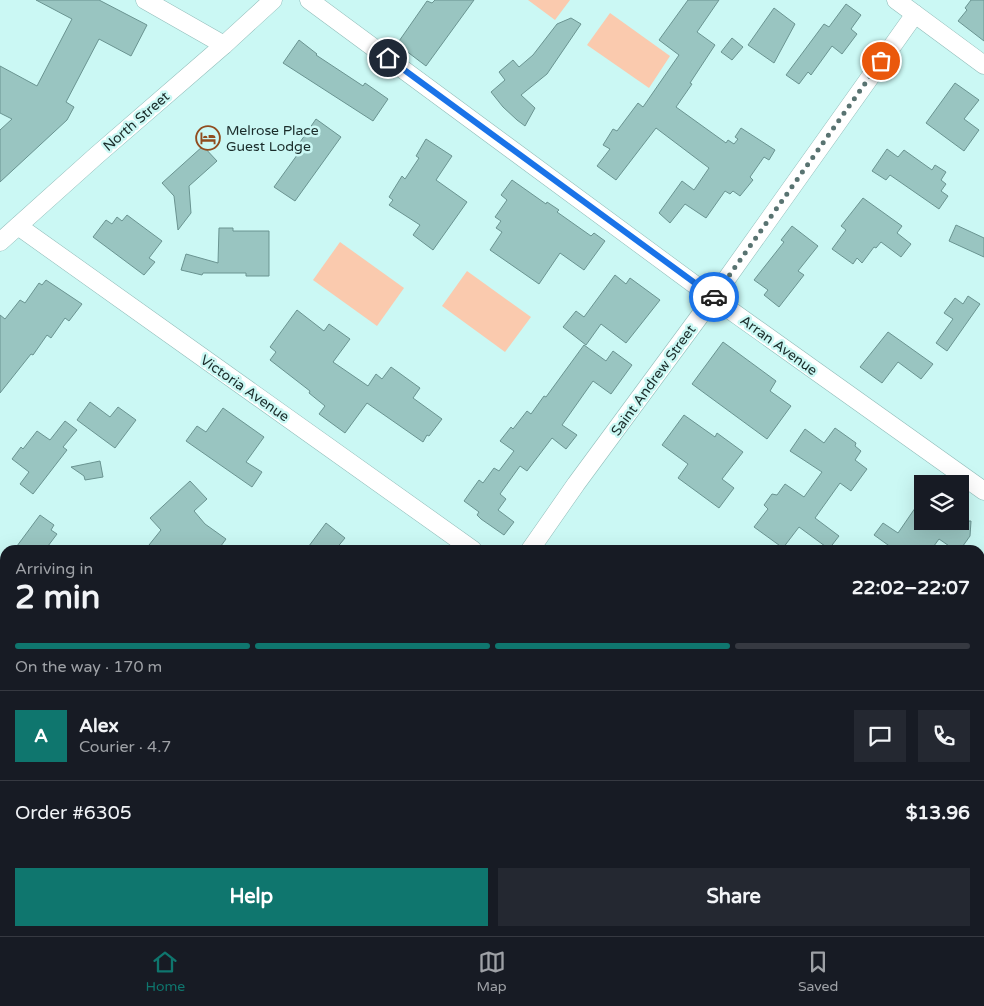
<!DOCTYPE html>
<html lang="en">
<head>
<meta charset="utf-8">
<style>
  :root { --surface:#171b24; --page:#242831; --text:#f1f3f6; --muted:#9ea1a6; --line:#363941; --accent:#0f766e }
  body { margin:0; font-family:"Varela Round",sans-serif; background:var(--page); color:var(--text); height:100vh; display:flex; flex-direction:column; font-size:19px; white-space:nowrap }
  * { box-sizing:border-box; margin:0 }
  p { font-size:16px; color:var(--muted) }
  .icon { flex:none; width:28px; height:28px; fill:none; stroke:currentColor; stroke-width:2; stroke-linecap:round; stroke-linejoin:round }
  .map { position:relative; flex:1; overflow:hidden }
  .drawer { position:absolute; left:0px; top:545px; width:985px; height:391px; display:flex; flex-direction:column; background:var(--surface); border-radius:15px 15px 0 0; box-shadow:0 5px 20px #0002 }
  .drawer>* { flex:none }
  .controls { position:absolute; left:914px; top:475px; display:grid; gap:10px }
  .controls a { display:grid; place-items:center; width:55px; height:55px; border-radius:0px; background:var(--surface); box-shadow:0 5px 20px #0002; font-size:25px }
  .pin { position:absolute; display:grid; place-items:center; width:42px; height:42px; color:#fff; margin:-21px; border:2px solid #fff; border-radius:50%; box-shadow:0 1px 5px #0007 }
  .courier { position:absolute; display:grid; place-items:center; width:50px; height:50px; margin:-25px; border:4px solid #1a73e8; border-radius:50%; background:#fff; color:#222; box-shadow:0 1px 6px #0007 }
  .headline em { font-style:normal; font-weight:700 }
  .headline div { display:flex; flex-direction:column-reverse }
  .headline { display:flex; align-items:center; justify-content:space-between; height:85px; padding:0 15px }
  h1 { font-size:32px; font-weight:700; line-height:38px }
  .bar { display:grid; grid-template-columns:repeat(4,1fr); gap:8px 5px; align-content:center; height:60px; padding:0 15px }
  .bar i { height:6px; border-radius:4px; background:var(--line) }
  .bar .current { background:var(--accent) }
  .bar p { grid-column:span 4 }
  .line { display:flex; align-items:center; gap:12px; padding:0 15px; border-top:1px solid var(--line) }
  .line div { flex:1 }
  .round { display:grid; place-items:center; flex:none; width:52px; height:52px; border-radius:0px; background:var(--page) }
  .action { display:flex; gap:10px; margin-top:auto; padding:10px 15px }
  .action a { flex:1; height:58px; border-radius:0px; background:var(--accent); color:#fff; font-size:20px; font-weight:700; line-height:58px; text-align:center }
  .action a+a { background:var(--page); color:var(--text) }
  .tab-bar { display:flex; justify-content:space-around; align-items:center; height:70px; border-top:1px solid var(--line); background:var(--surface); font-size:14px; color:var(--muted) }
  .tab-bar a { display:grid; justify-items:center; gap:2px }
  .tab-bar .current { color:var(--accent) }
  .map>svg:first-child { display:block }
  .green { fill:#facaae }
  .building { fill:#99c5c1; stroke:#6a9491 }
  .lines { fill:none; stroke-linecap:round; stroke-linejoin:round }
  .street-casing { stroke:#92bdba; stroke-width:19 }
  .street { stroke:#fff; stroke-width:18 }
  .done { stroke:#587371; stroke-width:5; stroke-dasharray:0 9 }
  .route { stroke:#1a73e8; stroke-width:6 }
  .labels { text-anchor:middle; stroke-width:5; stroke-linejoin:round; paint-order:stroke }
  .street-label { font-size:14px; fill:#1a2c2a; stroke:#cbf8f4 }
  .poi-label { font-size:14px; fill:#1a2c2a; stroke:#cbf8f4; text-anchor:start }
</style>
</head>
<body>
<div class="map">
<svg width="984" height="936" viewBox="0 0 984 936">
  <rect width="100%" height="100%" fill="#cbf8f4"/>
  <g class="green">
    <polygon points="528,0 570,0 555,20"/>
    <polygon points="610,13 670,56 649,88 587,45"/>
    <polygon points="340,242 404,288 377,326 313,280"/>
    <polygon points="467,271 531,317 505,352 442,306"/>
  </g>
  <g class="building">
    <polygon points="36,0 99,0 147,25 131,56 99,39 66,102 74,107 67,120 0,182 0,130 12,119 0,113 0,66 37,86 72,19"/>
    <polygon points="435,0 474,0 426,66 397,44 427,1 432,3"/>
    <polygon points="688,0 719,0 697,32 715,45 690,83 692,84 676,107 726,143 728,140 734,144 738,139 735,137 741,128 775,150 769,160 764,157 750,177 753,180 740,196 733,191 730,194 725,191 706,218 685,204 670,223 659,213 682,181 694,190 709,168 656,128 616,180 597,166 610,149 603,145 613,129 617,131 638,103 643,107 679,55 659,40"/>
    <polygon points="971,0 984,0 984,41 958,21 967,10 965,8"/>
    <polygon points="846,4 861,15 851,29 857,34 842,54 832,46 811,75 808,72 799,84 786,75 824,24 829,27"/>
    <polygon points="774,8 795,24 774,63 748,45"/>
    <polygon points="571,18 581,24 547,74 521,95 535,108 525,126 517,120 503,107 491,92 505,80 499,72 513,60 519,67 533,55 557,24"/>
    <polygon points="732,38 743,47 732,60 721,52"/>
    <polygon points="299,40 317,54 316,55 363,86 365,83 388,99 373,121 283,63"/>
    <polygon points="955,83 979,100 964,119 979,130 964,151 926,123"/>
    <polygon points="316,119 341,137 295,201 274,187 300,151 296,148"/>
    <polygon points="426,139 452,156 436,180 467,202 433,250 413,235 420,225 389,205 393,200 389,197 402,176 405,179 419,158 416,156"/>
    <polygon points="203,146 217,161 189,186 191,213 178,230 174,196 162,183"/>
    <polygon points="887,149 898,157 904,150 932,170 935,165 946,172 941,180 946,184 941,191 948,196 939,209 890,175 886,180 872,171"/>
    <polygon points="512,180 546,204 547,202 559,210 557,212 591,236 594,233 605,241 584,270 560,253 539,284 490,250 502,232 496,228 501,221 495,217 507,200 501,195"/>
    <polygon points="863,198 902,226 897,233 911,244 901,257 881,242 876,248 874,247 862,263 857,258 853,264 832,249 846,230 841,226"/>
    <polygon points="127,215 162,241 149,258 155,262 144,275 93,237 106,220 112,224 117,217 122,221"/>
    <polygon points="956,225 984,238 984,257 949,241"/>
    <polygon points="792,226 818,246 798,271 804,275 779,307 764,295 768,290 754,280 784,242 781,240"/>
    <polygon points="219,228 233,228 233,231 269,231 269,276 246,276 246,273 203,273 202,275 181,270 186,254 218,263"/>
    <polygon points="615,275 626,284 630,278 660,300 626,343 601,324 586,345 563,327 576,311 584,317"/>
    <polygon points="46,280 82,304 69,321 65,318 51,338 47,335 33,355 31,354 0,393 0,315 5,319 20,300 25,303 39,283 42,285"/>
    <polygon points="968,296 980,304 947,351 936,343 953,319 944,313 955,298 963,304"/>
    <polygon points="297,310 324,331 329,324 350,339 333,362 368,386 376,374 382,379 391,367 420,388 413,398 442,419 429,436 427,435 423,442 367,403 345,433 319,414 325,406 309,393 310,391 270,360 276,352 270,347"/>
    <polygon points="888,332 933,364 921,379 898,362 882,383 860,367"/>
    <polygon points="723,342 776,381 770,391 791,406 767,439 692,384"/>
    <polygon points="584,345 606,361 613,351 632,365 611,394 593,381 562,425 577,435 566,449 552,438 527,471 520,466 500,494 506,499 498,510 514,522 504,535 481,519 477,515 479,512 464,501 479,480 483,483 494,468 499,471 514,451 500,441 511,427 513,429 527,411 531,414 544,396 546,397"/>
    <polygon points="90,402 110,417 118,407 136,420 115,448 77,420"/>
    <polygon points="223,408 264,437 246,462 262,472 252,487 186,441 197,426 206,432"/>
    <polygon points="684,415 715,437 717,433 743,452 722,479 734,488 719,508 678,478 688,464 662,445"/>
    <polygon points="65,421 77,430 63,447 67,450 33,494 20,484 29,472 12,459 21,447 23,449 37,431 50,440"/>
    <polygon points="835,428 856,443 855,446 861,451 855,460 867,469 851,491 840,483 815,518 839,536 829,549 799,527 783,548 754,527 768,509 764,505 772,494 777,495 785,484 804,497 822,472 790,451 805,429 824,443"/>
    <polygon points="100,461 103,477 85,480 84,476 71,467"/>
    <polygon points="190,481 207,499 194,511 205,524 226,539 218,550 145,550 161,530 150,518"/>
    <polygon points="922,498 922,521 971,521 970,536 960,550 955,550 939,539 931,550 895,550 874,535 883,523 898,533"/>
    <polygon points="40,515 54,525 51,530 57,534 45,550 14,550"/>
    <polygon points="326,523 345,538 335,550 306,550"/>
  </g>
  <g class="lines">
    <g class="street-casing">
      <g id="street">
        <polyline points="145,0 224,45"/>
        <polyline points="309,0 702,290 984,491"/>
        <polyline points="896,0 984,65"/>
        <polyline points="18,226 473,550"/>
        <polyline points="0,242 97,155 224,45 273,0"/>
        <polyline points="530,550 576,484 713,298 915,14"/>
        <polyline points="0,636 5,640"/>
        <polyline points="980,915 984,918"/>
        <polyline points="413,931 420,936"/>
        <polyline points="251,936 255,931"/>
      </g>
    </g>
    <use href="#street" class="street"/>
  </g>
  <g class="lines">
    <polyline class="done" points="714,297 881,61"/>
    <polyline class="route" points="388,58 714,297"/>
  </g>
  <defs>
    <g id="hotel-ring" transform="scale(1.25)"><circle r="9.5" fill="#cbf8f4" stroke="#904c1e" stroke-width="1.5"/><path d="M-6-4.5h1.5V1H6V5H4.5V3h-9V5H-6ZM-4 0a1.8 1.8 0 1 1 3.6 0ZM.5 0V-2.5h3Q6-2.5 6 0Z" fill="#904c1e"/></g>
  </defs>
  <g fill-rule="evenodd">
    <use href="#hotel-ring" x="208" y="138"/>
  </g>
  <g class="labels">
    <g class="street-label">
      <text transform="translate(136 121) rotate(-41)" y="5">North Street</text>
      <text transform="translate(779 345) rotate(36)" y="5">Arran Avenue</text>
      <text transform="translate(653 380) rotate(-54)" y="5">Saint Andrew Street</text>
      <text transform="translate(245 388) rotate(35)" y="5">Victoria Avenue</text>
    </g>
    <g class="poi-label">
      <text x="226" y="135">Melrose Place<tspan x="226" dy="16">Guest Lodge</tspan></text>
    </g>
  </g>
</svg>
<div class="controls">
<a><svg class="icon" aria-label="layers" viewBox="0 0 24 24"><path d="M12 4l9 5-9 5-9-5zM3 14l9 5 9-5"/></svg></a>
</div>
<div class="pin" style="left:881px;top:61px;background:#ea580c"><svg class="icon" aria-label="bag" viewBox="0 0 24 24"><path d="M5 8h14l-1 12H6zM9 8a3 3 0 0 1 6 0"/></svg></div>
<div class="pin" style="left:388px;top:58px;background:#1f2937"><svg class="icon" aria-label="home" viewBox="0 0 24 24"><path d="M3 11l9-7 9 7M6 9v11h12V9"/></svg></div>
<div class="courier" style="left:714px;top:297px"><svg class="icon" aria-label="car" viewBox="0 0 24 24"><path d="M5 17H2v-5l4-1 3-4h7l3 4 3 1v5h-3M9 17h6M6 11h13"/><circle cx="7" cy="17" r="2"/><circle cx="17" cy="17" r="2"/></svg></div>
<section class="drawer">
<div class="headline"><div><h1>2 min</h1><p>Arriving in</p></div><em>22:02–22:07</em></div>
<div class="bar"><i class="current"></i><i class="current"></i><i class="current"></i><i></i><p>On the way · 170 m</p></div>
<div class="line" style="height:90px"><b class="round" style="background:var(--accent);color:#fff">A</b><div><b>Alex</b><p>Courier · 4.7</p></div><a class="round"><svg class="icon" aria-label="chat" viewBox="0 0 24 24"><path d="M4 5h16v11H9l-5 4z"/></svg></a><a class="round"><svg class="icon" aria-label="phone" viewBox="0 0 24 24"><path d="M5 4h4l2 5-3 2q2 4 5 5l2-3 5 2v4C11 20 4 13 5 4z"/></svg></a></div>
<div class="line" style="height:65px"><div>Order #6305</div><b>$13.96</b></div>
<div class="action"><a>Help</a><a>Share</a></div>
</section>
</div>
<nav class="tab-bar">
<a class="current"><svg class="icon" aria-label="home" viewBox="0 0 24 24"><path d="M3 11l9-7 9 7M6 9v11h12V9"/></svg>Home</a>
<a><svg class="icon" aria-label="map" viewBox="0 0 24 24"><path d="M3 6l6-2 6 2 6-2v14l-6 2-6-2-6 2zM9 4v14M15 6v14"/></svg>Map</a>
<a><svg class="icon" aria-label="saved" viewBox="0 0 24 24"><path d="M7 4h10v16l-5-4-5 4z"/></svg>Saved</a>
</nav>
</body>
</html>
